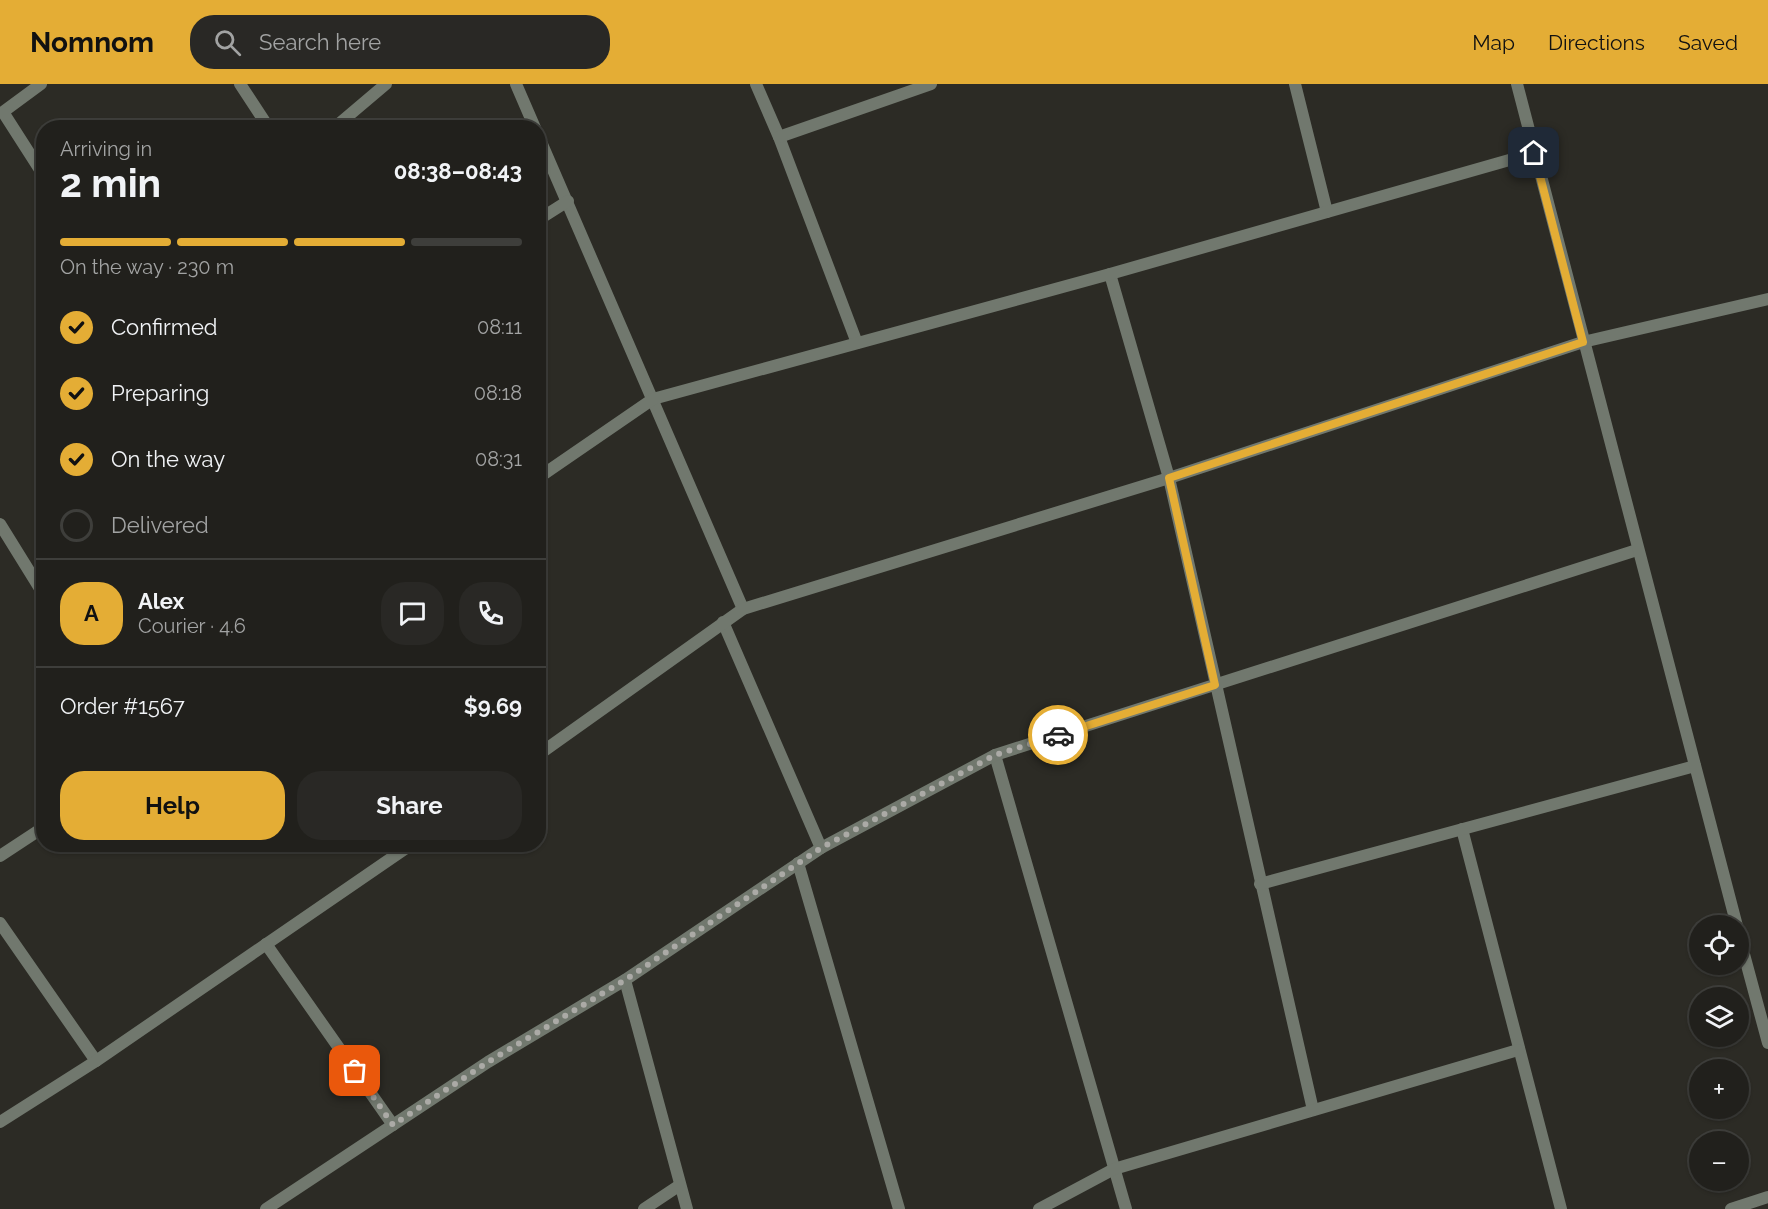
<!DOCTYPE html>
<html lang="en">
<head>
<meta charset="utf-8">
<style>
  :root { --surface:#21201c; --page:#292825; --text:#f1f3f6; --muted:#a2a3a3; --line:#3e3e3b; --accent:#e4ad35 }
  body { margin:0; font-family:Raleway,sans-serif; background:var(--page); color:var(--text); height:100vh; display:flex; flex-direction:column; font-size:22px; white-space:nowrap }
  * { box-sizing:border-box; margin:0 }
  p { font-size:20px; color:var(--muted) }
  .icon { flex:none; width:33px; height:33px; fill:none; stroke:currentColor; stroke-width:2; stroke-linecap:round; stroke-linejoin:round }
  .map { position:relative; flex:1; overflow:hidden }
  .details { position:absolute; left:36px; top:36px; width:510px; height:732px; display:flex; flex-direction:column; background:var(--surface); border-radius:24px; box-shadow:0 2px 4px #0004,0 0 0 2px var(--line) }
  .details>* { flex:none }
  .fabs { position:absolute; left:1689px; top:831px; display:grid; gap:12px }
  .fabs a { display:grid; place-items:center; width:60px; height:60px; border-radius:50%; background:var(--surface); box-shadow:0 2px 4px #0004,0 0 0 2px var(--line); font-size:30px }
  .pin { position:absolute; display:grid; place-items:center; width:51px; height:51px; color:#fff; margin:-26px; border-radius:12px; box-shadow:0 3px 9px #0006 }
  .courier { position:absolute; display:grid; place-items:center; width:60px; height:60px; margin:-30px; border:4px solid #e4ad35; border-radius:50%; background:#fff; color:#222; box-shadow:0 2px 8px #0007 }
  .summary em { font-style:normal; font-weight:700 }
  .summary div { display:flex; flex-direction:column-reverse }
  .summary { display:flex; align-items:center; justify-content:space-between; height:102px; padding:0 24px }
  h1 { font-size:39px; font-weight:700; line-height:45px }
  .bar { display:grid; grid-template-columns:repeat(4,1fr); gap:9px 6px; align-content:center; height:72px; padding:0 24px }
  .bar i { height:8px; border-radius:4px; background:var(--line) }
  .bar .active { background:var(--accent) }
  .bar p { grid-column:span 4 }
  .line { display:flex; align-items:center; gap:15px; padding:0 24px; border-top:2px solid var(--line) }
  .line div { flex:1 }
  .round { display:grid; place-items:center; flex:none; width:63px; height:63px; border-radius:24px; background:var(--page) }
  ol { padding:0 24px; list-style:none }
  li { display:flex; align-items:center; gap:18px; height:66px }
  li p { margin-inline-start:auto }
  li .icon { padding:6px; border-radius:50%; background:var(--accent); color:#111; stroke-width:4 }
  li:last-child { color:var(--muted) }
  li i { width:33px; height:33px; border:3px solid var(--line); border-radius:50% }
  .button { display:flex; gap:12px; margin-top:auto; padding:12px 24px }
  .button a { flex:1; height:69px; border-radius:24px; background:var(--accent); color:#111; font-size:24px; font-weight:700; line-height:69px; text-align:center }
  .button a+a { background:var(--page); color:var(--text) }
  header { display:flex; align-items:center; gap:36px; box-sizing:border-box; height:84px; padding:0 30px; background:var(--accent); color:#111 }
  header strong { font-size:28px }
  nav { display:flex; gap:33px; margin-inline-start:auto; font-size:21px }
  .search { width:420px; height:54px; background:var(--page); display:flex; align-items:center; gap:15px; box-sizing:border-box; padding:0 21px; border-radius:24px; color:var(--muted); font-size:22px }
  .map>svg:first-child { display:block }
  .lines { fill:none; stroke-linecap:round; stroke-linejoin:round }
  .minor { stroke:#71786e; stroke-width:12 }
  .tertiary { stroke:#71786e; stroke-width:12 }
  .done { stroke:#abaaa6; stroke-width:6; stroke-dasharray:0 10.8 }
  .route { stroke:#e4ad35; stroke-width:8 }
</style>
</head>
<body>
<header>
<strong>Nomnom</strong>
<div class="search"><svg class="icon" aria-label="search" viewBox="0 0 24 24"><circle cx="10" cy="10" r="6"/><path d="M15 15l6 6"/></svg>Search here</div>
<nav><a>Map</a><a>Directions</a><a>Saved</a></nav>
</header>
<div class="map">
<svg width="1768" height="1125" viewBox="0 0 1768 1125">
  <rect width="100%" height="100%" fill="#2c2b25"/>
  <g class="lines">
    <g class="minor">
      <polyline points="41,0 3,28 44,92"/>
      <polyline points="240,0 269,44"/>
      <polyline points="516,0 535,44"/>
      <polyline points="756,0 779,53 857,259"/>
      <polyline points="1295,0 1327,128"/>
      <polyline points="334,44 386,0"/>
      <polyline points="538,51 743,525"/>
      <polyline points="779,53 931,0"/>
      <polyline points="538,136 568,117"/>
      <polyline points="1110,190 1169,394 1313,1026"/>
      <polyline points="538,394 653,315 1110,190 1534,69"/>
      <polyline points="0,440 44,511"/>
      <polyline points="723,538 821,764"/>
      <polyline points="538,671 743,525 1169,394 1583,258 1768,215"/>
      <polyline points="995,671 1126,1125"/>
      <polyline points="1462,745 1561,1125"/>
      <polyline points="0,772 44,743"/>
      <polyline points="798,779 899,1125"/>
      <polyline points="1260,800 1695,682"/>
      <polyline points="0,839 96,977"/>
      <polyline points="266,860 393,1041"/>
      <polyline points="625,896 687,1125"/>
      <polyline points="0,1038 96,977 412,760"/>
      <polyline points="266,1125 488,978 625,896 821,764 995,671 1637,466"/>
      <polyline points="644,1125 680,1101"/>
      <polyline points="1039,1125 1114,1085 1518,966"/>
      <polyline points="1731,1125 1768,1113"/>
    </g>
    <g class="tertiary">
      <polyline points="1517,0 1737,842"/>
      <polyline points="1738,848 1768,959"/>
    </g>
  </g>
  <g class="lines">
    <polyline class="done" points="355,987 393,1041 488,978 625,896 821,764 995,671 1058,651"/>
    <polyline class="route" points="1058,651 1215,601 1169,394 1583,258 1534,69"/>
  </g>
</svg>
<div class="fabs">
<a><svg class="icon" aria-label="locate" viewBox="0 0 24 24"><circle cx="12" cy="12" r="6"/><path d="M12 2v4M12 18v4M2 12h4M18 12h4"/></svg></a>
<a><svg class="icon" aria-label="layers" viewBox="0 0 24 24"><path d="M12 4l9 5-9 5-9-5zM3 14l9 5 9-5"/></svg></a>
<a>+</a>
<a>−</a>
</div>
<div class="pin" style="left:355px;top:987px;background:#ea580c"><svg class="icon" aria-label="bag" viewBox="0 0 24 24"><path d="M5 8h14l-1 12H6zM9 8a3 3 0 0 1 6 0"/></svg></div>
<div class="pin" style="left:1534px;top:69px;background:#1f2937"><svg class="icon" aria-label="home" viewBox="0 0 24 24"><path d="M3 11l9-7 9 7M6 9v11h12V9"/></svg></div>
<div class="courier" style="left:1058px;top:651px"><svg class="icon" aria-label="car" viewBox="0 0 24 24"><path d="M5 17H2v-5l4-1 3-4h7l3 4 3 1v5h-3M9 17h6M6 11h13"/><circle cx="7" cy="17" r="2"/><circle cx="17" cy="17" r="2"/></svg></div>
<section class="details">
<div class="summary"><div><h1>2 min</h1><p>Arriving in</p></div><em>08:38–08:43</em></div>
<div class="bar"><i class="active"></i><i class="active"></i><i class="active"></i><i></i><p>On the way · 230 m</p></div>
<ol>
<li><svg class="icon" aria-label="check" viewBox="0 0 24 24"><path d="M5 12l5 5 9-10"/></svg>Confirmed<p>08:11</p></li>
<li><svg class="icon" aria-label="check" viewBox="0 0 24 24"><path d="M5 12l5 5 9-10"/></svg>Preparing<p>08:18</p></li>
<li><svg class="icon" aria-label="check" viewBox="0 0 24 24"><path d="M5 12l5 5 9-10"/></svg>On the way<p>08:31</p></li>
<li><i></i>Delivered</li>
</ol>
<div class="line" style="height:108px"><b class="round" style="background:var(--accent);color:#111">A</b><div><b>Alex</b><p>Courier · 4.6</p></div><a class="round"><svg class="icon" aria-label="chat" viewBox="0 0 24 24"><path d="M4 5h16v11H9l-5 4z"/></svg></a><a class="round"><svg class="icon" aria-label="phone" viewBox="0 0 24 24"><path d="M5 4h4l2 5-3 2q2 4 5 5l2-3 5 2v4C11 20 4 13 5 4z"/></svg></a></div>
<div class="line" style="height:78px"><div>Order #1567</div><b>$9.69</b></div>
<div class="button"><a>Help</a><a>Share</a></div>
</section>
</div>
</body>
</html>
